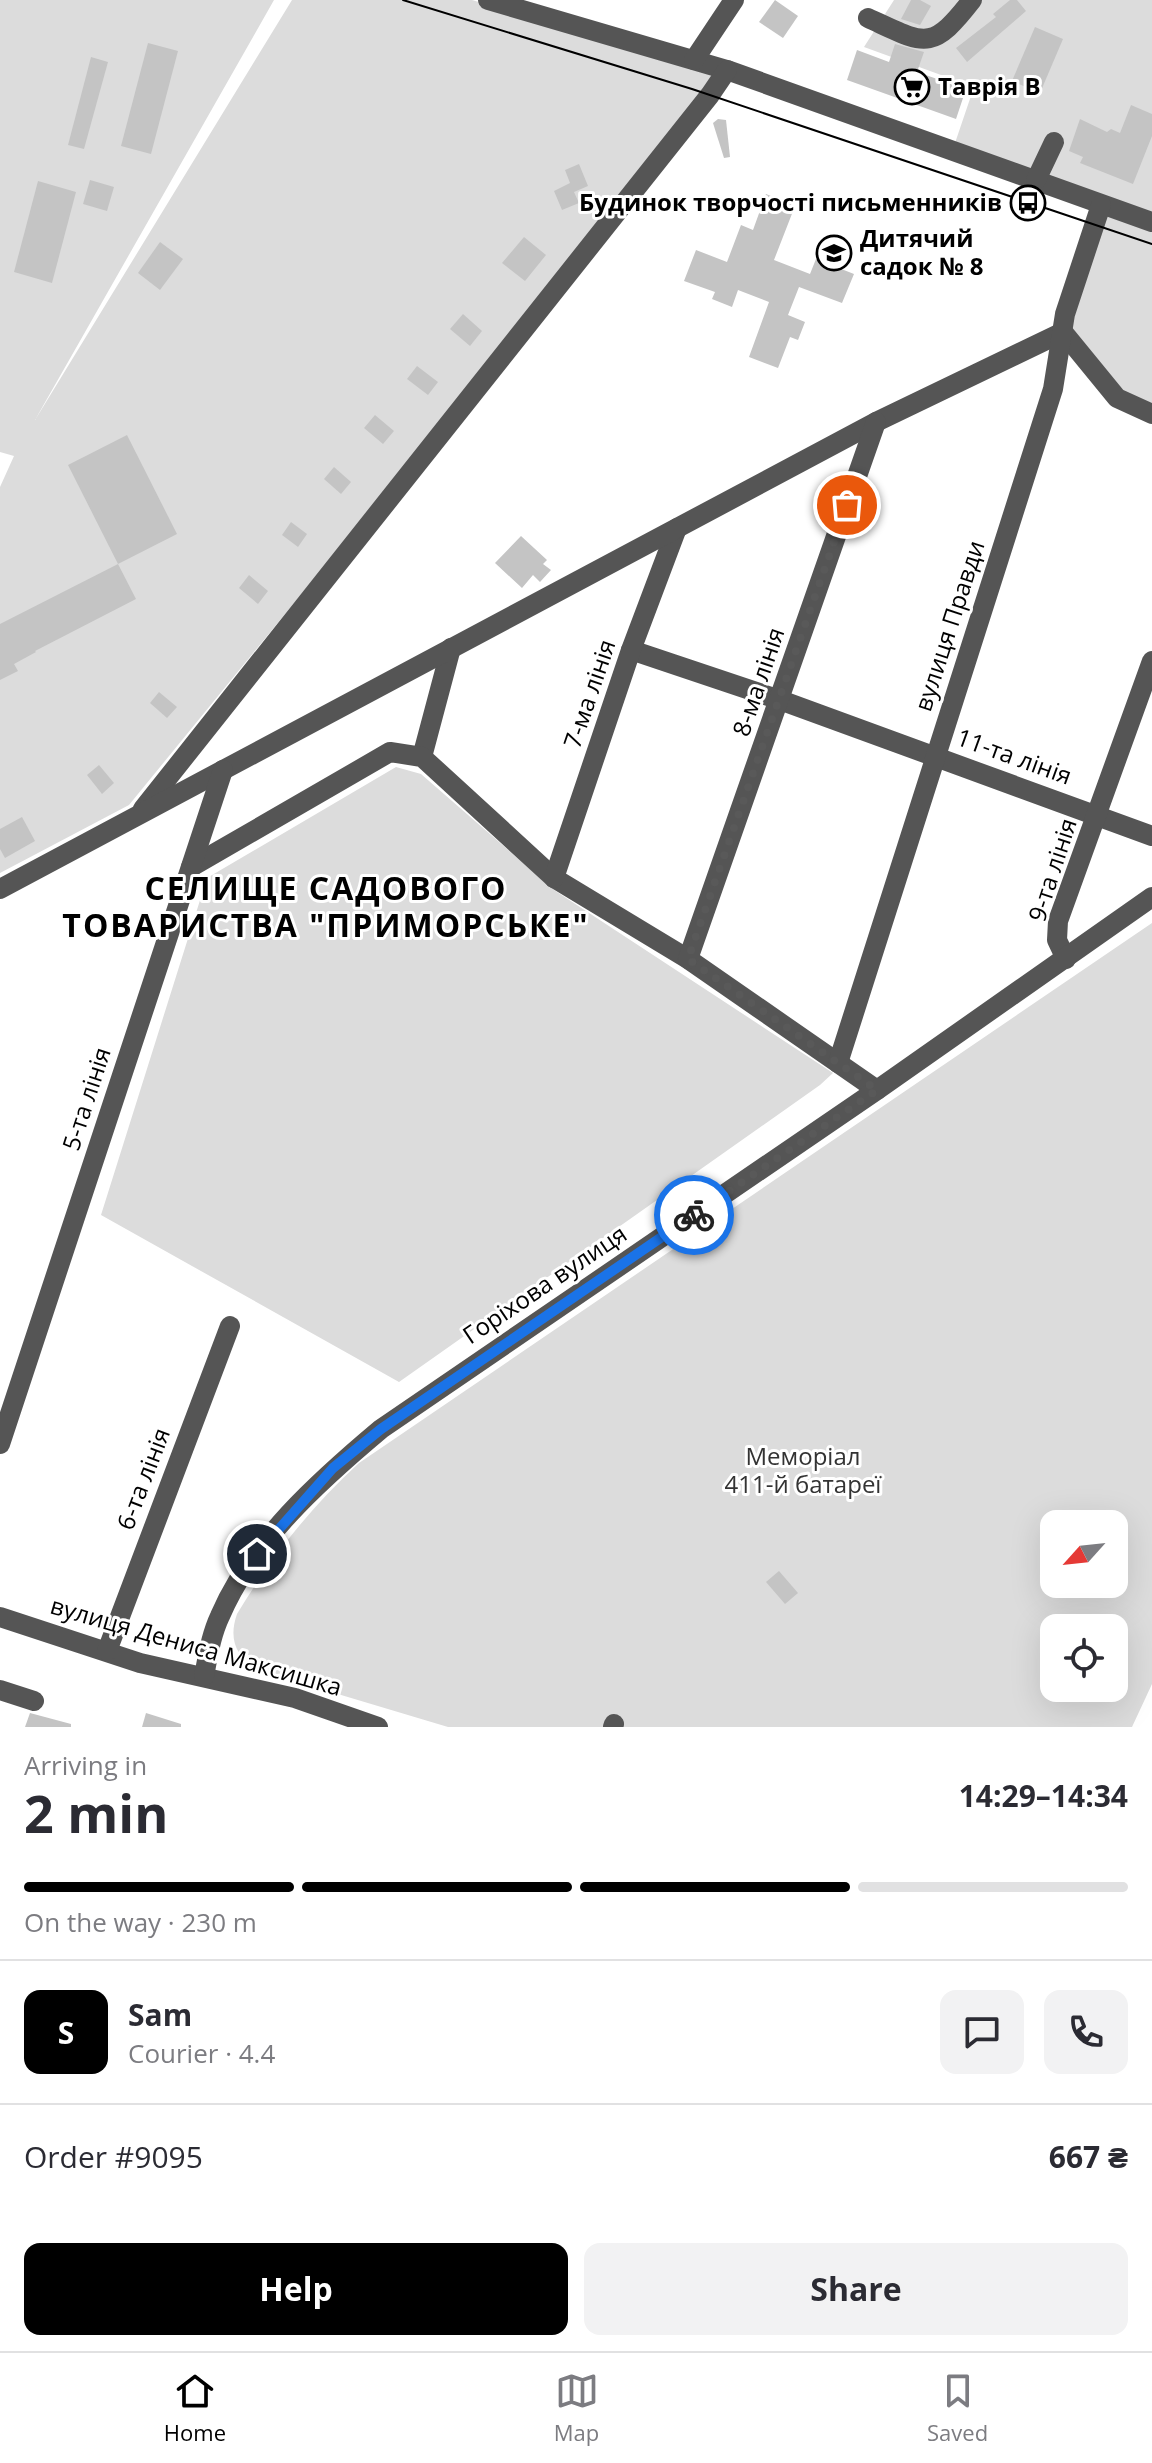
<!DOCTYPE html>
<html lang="en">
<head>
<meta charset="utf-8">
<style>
  :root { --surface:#fff; --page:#f2f2f3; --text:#2b2b33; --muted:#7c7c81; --line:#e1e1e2; --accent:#000 }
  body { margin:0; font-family:"Open Sans",sans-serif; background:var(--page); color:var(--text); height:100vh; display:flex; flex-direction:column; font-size:30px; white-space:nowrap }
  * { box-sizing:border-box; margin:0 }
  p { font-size:26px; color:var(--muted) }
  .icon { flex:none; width:44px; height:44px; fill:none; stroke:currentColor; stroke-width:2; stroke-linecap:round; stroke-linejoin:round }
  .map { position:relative; height:1727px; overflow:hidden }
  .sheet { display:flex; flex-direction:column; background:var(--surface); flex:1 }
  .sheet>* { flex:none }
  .needle { width:52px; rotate:243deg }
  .tools { position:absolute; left:1040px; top:1510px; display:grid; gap:16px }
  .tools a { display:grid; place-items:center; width:88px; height:88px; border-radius:16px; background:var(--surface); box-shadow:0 8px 32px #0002; font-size:40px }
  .pin { position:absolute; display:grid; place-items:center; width:68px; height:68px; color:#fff; margin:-34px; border:4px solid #fff; border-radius:50%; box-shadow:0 2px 8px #0007 }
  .courier { position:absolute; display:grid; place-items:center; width:80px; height:80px; margin:-40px; border:6px solid #1a73e8; border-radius:50%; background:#fff; color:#222; box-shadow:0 2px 10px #0007 }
  .summary em { font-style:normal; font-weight:700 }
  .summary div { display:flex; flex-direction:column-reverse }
  .summary { display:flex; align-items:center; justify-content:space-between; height:136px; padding:0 24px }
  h1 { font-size:52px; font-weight:700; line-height:60px }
  .bar { display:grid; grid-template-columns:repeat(4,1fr); gap:12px 8px; align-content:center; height:96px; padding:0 24px }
  .bar i { height:10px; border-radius:6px; background:var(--line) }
  .bar .current { background:var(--accent) }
  .bar p { grid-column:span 4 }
  .line { display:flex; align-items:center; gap:20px; padding:0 24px; border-top:2px solid var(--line) }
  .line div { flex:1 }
  .round { display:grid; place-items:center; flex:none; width:84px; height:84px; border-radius:16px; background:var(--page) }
  .button { display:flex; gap:16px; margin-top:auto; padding:16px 24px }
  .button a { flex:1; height:92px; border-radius:16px; background:var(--accent); color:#fff; font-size:32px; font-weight:700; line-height:92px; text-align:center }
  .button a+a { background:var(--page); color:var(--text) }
  .menu { display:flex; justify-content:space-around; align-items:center; height:112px; border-top:2px solid var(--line); background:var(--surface); font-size:22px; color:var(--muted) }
  .menu a { display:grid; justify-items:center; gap:4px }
  .menu .current { color:var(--accent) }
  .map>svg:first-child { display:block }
  .green { fill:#dcdcdc; fill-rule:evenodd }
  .building { fill:#c4c4c4 }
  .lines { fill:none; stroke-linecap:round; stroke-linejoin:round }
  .minor { stroke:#555; stroke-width:20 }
  .tram { stroke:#000; stroke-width:2 }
  .done { stroke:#595959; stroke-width:8; stroke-dasharray:0 14.4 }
  .route { stroke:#1a73e8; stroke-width:10 }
  .labels { text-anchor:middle; stroke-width:6; stroke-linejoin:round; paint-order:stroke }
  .poi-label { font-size:24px; font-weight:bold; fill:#000; stroke:#fff; text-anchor:start }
  .street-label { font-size:24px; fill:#000; stroke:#fff }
  .park-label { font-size:24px; fill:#333; stroke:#fff }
  .district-label { font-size:32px; font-weight:bold; letter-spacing:2px; fill:#000; stroke:#fff }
</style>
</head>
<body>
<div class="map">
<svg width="1152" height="1727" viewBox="0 0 1152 1727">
  <rect width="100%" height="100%" fill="#fff"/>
  <g class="green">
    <polygon points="0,0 274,0 35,420 292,0 472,0 720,73 685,124 129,805 0,873 0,487 14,456 0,452"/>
    <polygon points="894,0 1152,0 1152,215 954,146 974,87 864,47"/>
    <polygon points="1104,212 1152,229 1152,405 1119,390 1069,329"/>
    <polygon points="396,767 421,774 554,890 833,1073 820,1085 399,1382 101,1215 207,878"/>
    <path d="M 1152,923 L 1152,1684 L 1132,1727 L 448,1727 L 261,1671 C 236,1658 228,1640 237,1614 C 272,1556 310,1508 359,1463 ZM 1054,1524 L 1114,1524 L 1114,1584 L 1054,1584 ZM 1054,1628 L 1114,1628 L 1114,1688 L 1054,1688 Z"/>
  </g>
  <g class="building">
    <polygon points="775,0 798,16 783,38 759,22"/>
    <polygon points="911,0 920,0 931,6 920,25 901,19"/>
    <polygon points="1010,0 1017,0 1026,11 967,62 956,48 996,17 993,14"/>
    <polygon points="1035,27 1063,39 1040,93 1012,81"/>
    <polygon points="148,43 178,51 151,154 121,146"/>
    <polygon points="895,44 924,52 917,72 966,89 956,119 847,80 857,50 889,62"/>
    <polygon points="91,57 108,62 84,149 68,145"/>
    <polygon points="1131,105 1152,114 1152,136 1133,184 1080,163 1083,157 1069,151 1080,119 1107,132 1111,129 1120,133"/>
    <polygon points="718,119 726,120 730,157 724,158 713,123"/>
    <polygon points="579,164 588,186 574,192 579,203 562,210 554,191 570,183 565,170"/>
    <polygon points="90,180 114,187 107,211 83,204"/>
    <polygon points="38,181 76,192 52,283 14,272"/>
    <polygon points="766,194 795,206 774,260 810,274 816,259 854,274 842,303 799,287 788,315 805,322 798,340 790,337 778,368 749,357 769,302 738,290 732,307 712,299 715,292 684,281 696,250 727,262 741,225 753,230"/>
    <polygon points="524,237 546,255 525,281 502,263"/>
    <polygon points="160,242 183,259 160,290 138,273"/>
    <polygon points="463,314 482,331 470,346 450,329"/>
    <polygon points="417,366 438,382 428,395 407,379"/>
    <polygon points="375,415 394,431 383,444 364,428"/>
    <polygon points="127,435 177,534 118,564 68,465"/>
    <polygon points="334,467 351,482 341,494 324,479"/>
    <polygon points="291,522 307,534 298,547 282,535"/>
    <polygon points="521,536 547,560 543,564 551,570 540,582 533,575 522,588 495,563"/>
    <polygon points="118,564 136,599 35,651 36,652 14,664 18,671 0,680 0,624"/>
    <polygon points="249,575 268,591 258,604 239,588"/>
    <polygon points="159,692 177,707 167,718 150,703"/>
    <polygon points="99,765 114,783 102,794 87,775"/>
    <polygon points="22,817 35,841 5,858 0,849 0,829"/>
    <polygon points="779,1571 798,1593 785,1604 766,1582"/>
    <polygon points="30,1713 71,1724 71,1727 25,1727"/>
    <polygon points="146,1713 181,1724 181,1727 142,1727"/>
  </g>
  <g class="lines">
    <g class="minor">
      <polyline points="488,0 727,70 1152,222"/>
      <path d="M 868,18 C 925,44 931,53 972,0"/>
      <polyline points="694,60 734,0"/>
      <polyline points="1036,180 1054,142"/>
      <polyline points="631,650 780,700 1152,836"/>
      <polyline points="422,757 451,648"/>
      <polyline points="143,809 710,95 727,70"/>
      <polyline points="191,867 390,752 422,757 554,878 688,959 877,1090"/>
      <polyline points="554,878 631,650 677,528"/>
      <polyline points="0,889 876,422 1063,332 1117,398 1152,414"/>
      <polyline points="688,959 876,422"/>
      <polyline points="1066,959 1057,940 1058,921 1152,661"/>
      <polyline points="838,1063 1053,389 1065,314 1101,205"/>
      <polyline points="0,1444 223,770"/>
      <polyline points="0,1617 140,1663 295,1698 378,1727"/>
      <polyline points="107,1651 230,1326"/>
      <path d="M 204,1676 C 208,1656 211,1635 220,1616 C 252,1541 319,1481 381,1429 L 877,1090 L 1152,897"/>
      <polyline points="0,1690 34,1701"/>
      <polyline points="613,1727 614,1724"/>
    </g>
    <polyline class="tram" points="403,0 692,89 1152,244"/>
  </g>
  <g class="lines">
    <polyline class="done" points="694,1215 877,1090 688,959 847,505"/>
    <polyline class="route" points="257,1554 333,1468 381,1429 694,1215"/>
  </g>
  <defs>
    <g id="supermarket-ring" transform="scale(1.8)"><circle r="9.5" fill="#fff" stroke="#000" stroke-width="1.5"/><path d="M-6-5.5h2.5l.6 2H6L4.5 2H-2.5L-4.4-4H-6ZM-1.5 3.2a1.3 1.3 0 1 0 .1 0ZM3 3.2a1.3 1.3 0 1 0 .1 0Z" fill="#000"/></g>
    <g id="bus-ring" transform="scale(1.8)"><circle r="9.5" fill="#fff" stroke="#000" stroke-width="1.5"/><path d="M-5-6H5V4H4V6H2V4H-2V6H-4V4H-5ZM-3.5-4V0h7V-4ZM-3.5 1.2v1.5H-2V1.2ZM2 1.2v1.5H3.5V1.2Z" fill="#000"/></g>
    <g id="school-ring" transform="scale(1.8)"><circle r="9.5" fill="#fff" stroke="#000" stroke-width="1.5"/><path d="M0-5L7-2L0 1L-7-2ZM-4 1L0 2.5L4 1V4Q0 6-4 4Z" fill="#000"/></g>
  </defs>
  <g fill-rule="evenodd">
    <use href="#supermarket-ring" x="912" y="87"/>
    <use href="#bus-ring" x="1028" y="203"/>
    <use href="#school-ring" x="834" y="253"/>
  </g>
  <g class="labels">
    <g class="poi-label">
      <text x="938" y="95">Таврія В</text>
      <text x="1002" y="211" text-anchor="end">Будинок творчості письменників</text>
      <text x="860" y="247">Дитячий<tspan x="860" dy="28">садок № 8</tspan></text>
    </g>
    <g class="street-label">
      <text transform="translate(950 626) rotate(-72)" y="8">вулиця Правди</text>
      <text transform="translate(759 682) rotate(-71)" y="8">8-ма лінія</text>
      <text transform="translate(590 694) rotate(-71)" y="8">7-ма лінія</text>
      <text transform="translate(1014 757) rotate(20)" y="8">11-та лінія</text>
      <text transform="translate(1053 870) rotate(-72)" y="8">9-та лінія</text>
      <text transform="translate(87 1099) rotate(-72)" y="8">5-та лінія</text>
      <text transform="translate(545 1285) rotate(-34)" y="8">Горіхова вулиця</text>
      <text transform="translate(144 1479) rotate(-69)" y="8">6-та лінія</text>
      <text transform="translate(196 1647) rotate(16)" y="8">вулиця Дениса Максишка</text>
    </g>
    <g class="park-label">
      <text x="803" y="1465">Меморіал<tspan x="803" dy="28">411-й батареї</tspan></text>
    </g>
    <g class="district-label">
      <text x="326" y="900">СЕЛИЩЕ САДОВОГО<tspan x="326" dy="37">ТОВАРИСТВА "ПРИМОРСЬКЕ"</tspan></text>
    </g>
  </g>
</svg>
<div class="tools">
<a><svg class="needle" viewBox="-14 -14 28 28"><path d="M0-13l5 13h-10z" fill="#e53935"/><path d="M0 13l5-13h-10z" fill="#7c7c81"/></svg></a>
<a><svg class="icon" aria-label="locate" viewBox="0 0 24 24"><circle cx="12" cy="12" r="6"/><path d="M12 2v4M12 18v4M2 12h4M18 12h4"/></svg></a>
</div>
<div class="pin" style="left:847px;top:505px;background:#ea580c"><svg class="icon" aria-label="bag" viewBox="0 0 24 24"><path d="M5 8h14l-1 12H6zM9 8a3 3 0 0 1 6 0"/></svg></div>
<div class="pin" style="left:257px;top:1554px;background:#1f2937"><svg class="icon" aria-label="home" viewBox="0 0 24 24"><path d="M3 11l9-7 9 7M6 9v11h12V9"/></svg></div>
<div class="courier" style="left:694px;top:1215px"><svg class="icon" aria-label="bike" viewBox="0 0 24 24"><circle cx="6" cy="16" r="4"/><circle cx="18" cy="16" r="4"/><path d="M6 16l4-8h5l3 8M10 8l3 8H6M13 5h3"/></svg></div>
</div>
<section class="sheet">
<div class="summary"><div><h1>2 min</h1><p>Arriving in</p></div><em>14:29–14:34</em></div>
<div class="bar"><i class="current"></i><i class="current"></i><i class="current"></i><i></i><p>On the way · 230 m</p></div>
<div class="line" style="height:144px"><b class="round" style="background:var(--accent);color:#fff">S</b><div><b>Sam</b><p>Courier · 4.4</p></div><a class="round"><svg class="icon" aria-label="chat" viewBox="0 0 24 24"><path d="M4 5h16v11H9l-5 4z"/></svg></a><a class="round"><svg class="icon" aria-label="phone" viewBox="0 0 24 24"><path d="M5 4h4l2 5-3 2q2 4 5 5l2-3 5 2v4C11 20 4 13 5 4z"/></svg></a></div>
<div class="line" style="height:104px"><div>Order #9095</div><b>667 ₴</b></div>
<div class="button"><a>Help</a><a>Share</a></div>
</section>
<nav class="menu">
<a class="current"><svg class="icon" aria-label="home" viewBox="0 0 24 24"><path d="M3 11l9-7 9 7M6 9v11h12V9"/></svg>Home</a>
<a><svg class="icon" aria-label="map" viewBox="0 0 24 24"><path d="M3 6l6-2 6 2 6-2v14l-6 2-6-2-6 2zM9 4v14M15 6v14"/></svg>Map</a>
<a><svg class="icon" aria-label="saved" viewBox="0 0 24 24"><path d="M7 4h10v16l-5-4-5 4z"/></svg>Saved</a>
</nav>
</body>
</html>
